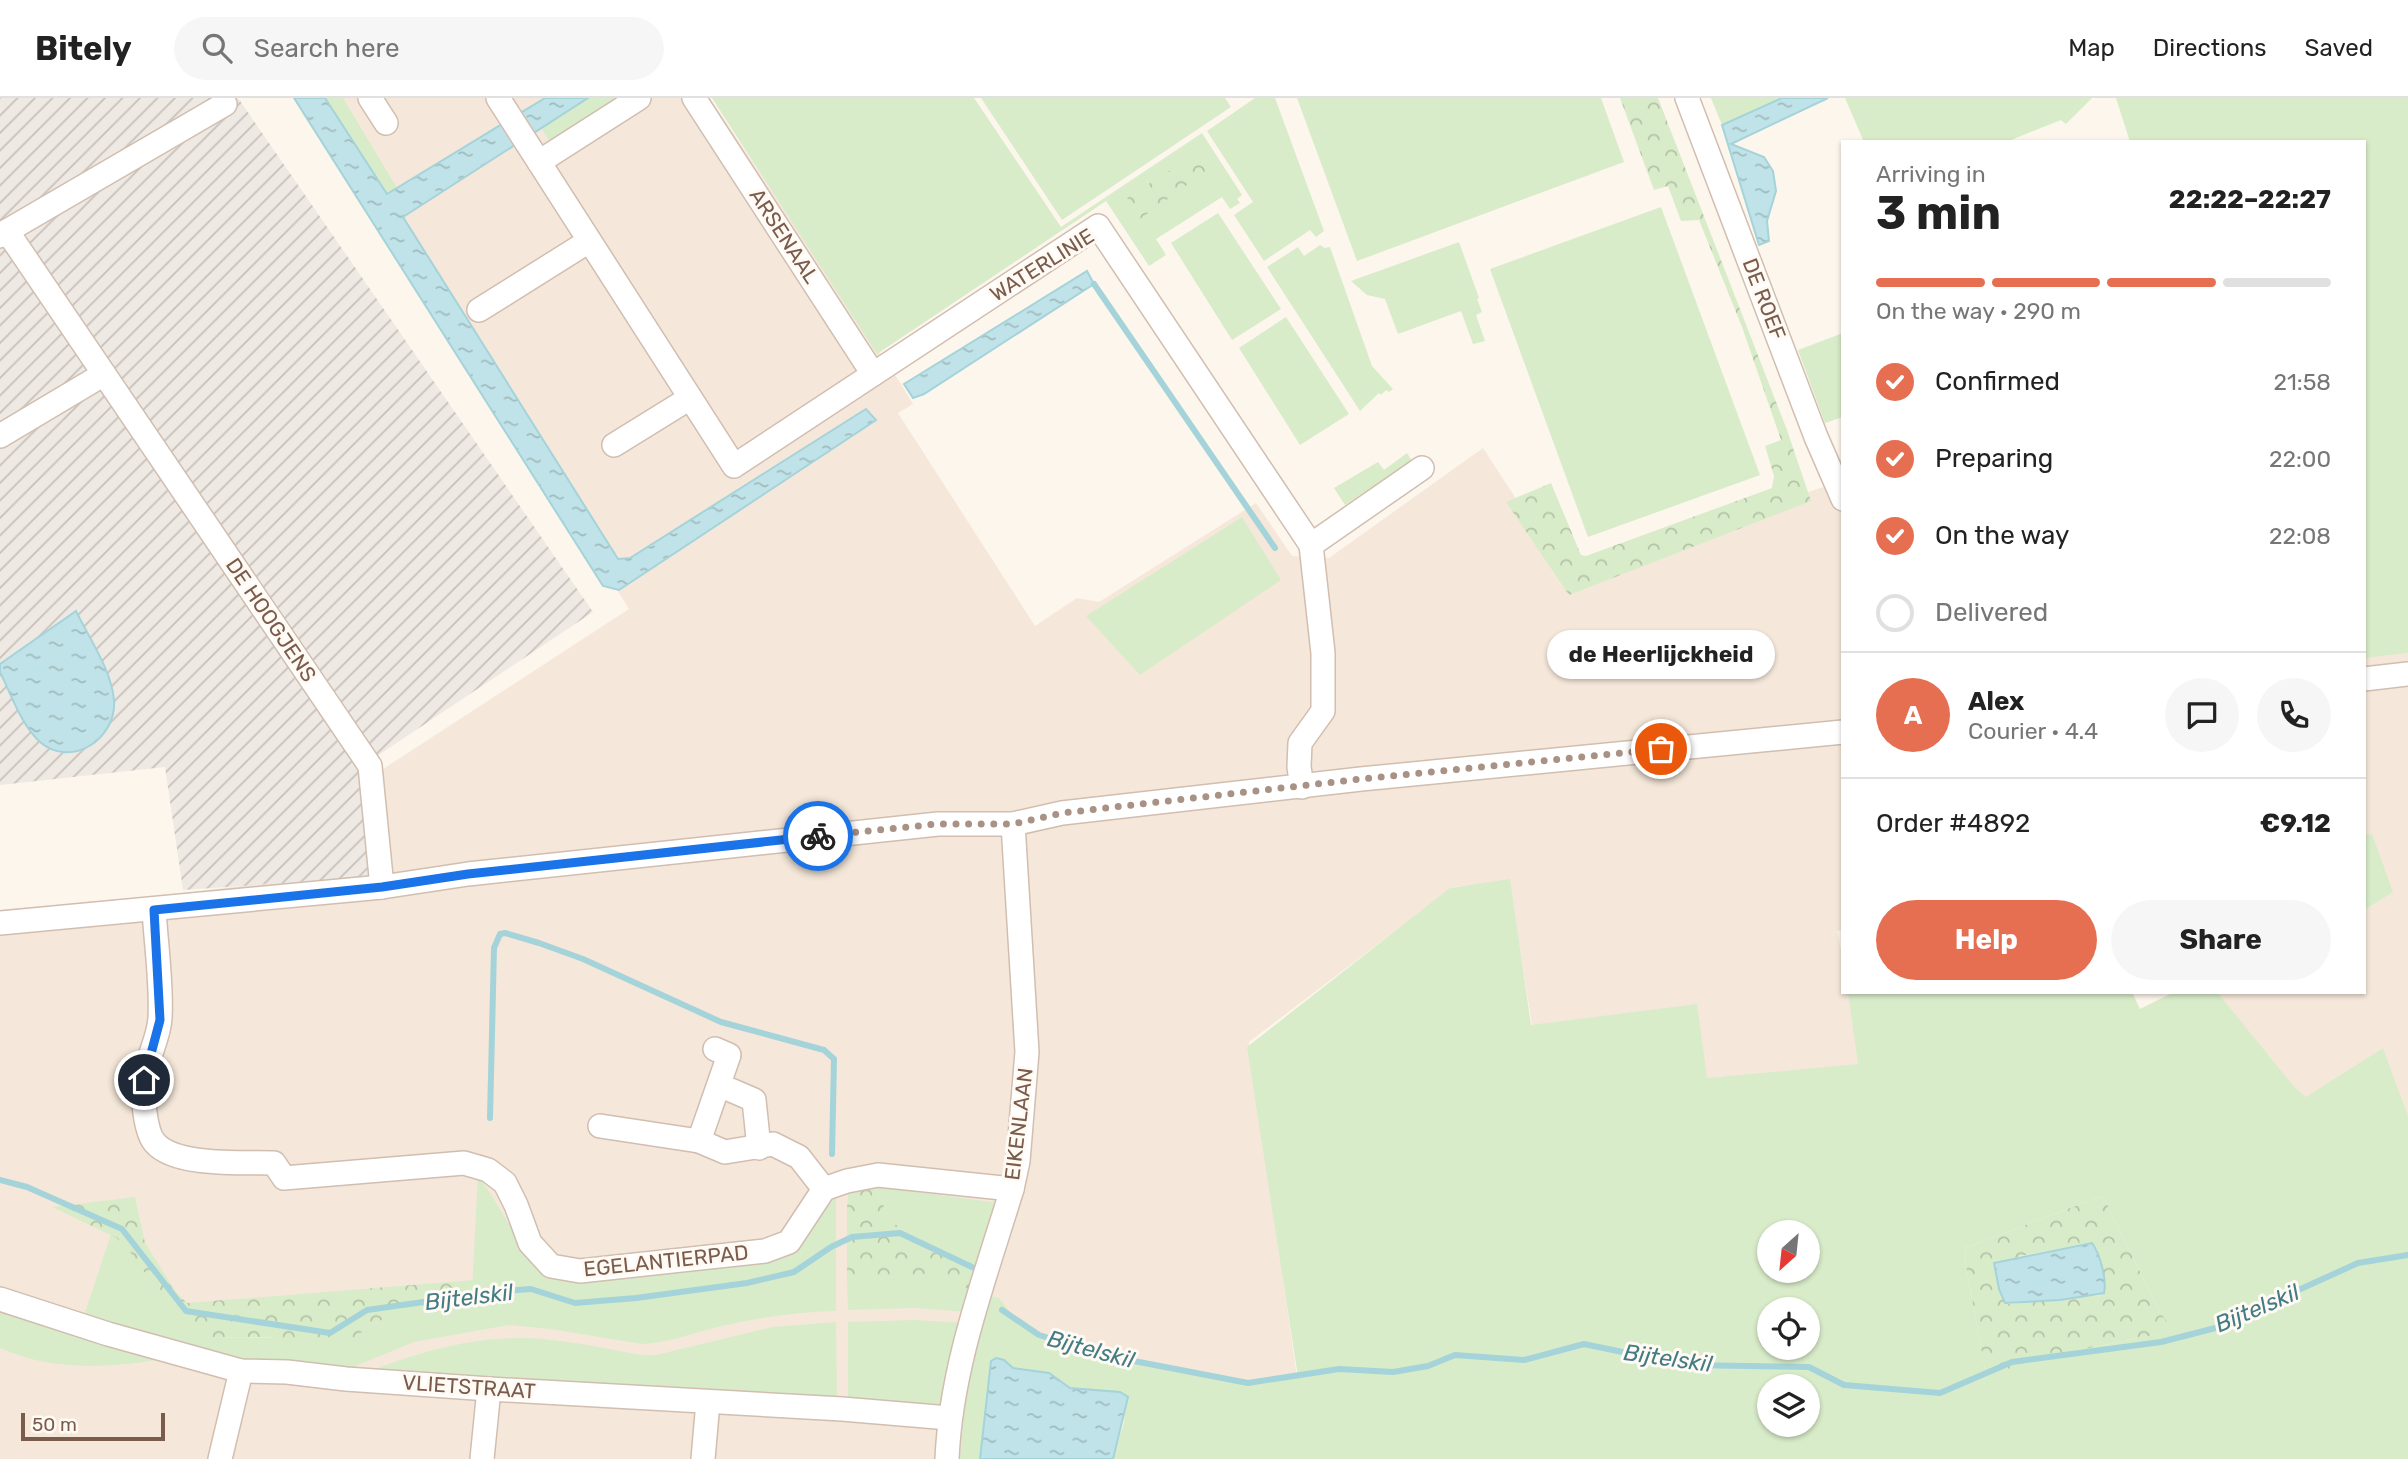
<!DOCTYPE html>
<html lang="en">
<head>
<meta charset="utf-8">
<style>
  :root { --surface:#fff; --page:#f6f6f6; --text:#222; --muted:#767676; --line:#e0e0e0; --accent:#e76f51 }
  body { margin:0; font-family:Rubik,sans-serif; background:var(--page); color:var(--text); height:100vh; display:flex; flex-direction:column; font-size:26px; white-space:nowrap }
  * { box-sizing:border-box; margin:0 }
  p { font-size:23px; color:var(--muted) }
  .icon { flex:none; width:38px; height:38px; fill:none; stroke:currentColor; stroke-width:2; stroke-linecap:round; stroke-linejoin:round }
  .map { position:relative; flex:1; overflow:hidden }
  .side { position:absolute; left:1841px; top:42px; width:525px; height:854px; display:flex; flex-direction:column; background:var(--surface); border-radius:0px; box-shadow:0 2px 5px #0004 }
  .side>* { flex:none }
  .needle { width:46px; rotate:207deg }
  .fabs { position:absolute; left:1757px; top:1122px; display:grid; gap:14px }
  .fabs a { display:grid; place-items:center; width:63px; height:63px; border-radius:50%; background:var(--surface); box-shadow:0 2px 5px #0004; font-size:35px }
  .scale { position:absolute; left:21px; bottom:18px; width:144px; box-sizing:border-box; padding-left:7px; border:4px solid #7a5c4d; border-top:0; font-size:19px; line-height:24px; white-space:nowrap; color:#7a5c4d; -webkit-text-stroke:5px #fffaf3; paint-order:stroke }
  .pin { position:absolute; display:grid; place-items:center; width:60px; height:60px; color:#fff; margin:-30px; border:4px solid #fff; border-radius:50%; box-shadow:0 2px 7px #0007 }
  .courier { position:absolute; display:grid; place-items:center; width:70px; height:70px; margin:-35px; border:5px solid #1a73e8; border-radius:50%; background:#fff; color:#222; box-shadow:0 2px 9px #0007 }
  .bubble { position:absolute; height:49px; border-radius:24px; background:var(--surface); box-shadow:0 2px 5px #0004; font-size:23px; font-weight:700; line-height:49px; text-align:center }
  .headline em { font-style:normal; font-weight:700 }
  .headline div { display:flex; flex-direction:column-reverse }
  .headline { display:flex; align-items:center; justify-content:space-between; height:119px; padding:0 35px }
  h1 { font-size:46px; font-weight:700; line-height:52px }
  .bar { display:grid; grid-template-columns:repeat(4,1fr); gap:10px 7px; align-content:center; height:84px; padding:0 35px }
  .bar i { height:9px; border-radius:5px; background:var(--line) }
  .bar .selected { background:var(--accent) }
  .bar p { grid-column:span 4 }
  .line { display:flex; align-items:center; gap:18px; padding:0 35px; border-top:2px solid var(--line) }
  .line div { flex:1 }
  .round { display:grid; place-items:center; flex:none; width:74px; height:74px; border-radius:37px; background:var(--page) }
  ol { padding:0 35px; list-style:none }
  li { display:flex; align-items:center; gap:21px; height:77px }
  li p { margin-inline-start:auto }
  li .icon { padding:7px; border-radius:50%; background:var(--accent); color:#fff; stroke-width:4 }
  li:last-child { color:var(--muted) }
  li i { width:38px; height:38px; border:4px solid var(--line); border-radius:50% }
  .button { display:flex; gap:14px; margin-top:auto; padding:14px 35px }
  .button a { flex:1; height:80px; border-radius:42px; background:var(--accent); color:#fff; font-size:28px; font-weight:700; line-height:80px; text-align:center }
  .button a+a { background:var(--page); color:var(--text) }
  header { display:flex; align-items:center; gap:42px; box-sizing:border-box; height:98px; padding:0 35px; background:var(--surface); border-bottom:2px solid var(--line) }
  header strong { font-size:33px }
  nav { display:flex; gap:38px; margin-inline-start:auto; font-size:24px }
  .search { width:490px; height:63px; background:var(--page); display:flex; align-items:center; gap:18px; box-sizing:border-box; padding:0 24px; border-radius:38px; color:var(--muted); font-size:26px }
  .map>svg:first-child { display:block }
  .residential { fill:#f5e8da }
  .industrial { fill:url(#industrial-furrows) }
  .green { fill:#d8ecc9; fill-rule:evenodd }
  .forest { fill:url(#forest-crowns); fill-rule:evenodd }
  .water { fill:url(#water-ripples); stroke:#a5d3da; stroke-width:2 }
  .lines { fill:none; stroke-linecap:round; stroke-linejoin:round }
  .stream { stroke:#a5d3da; stroke-width:6 }
  .minor-casing { stroke:#d1beb0; stroke-width:26 }
  .minor { stroke:#fff; stroke-width:23 }
  .done { stroke:#a89285; stroke-width:7; stroke-dasharray:0 12.6 }
  .route { stroke:#1a73e8; stroke-width:9 }
  .labels { text-anchor:middle; stroke-width:6; stroke-linejoin:round; paint-order:stroke }
  .street-label { font-size:21px; fill:#7a5c4d; stroke:#fffaf3 }
  .water-label { font-size:23px; font-style:italic; fill:#437c86; stroke:#fffaf3 }
</style>
</head>
<body>
<header>
<strong>Bitely</strong>
<div class="search"><svg class="icon" aria-label="search" viewBox="0 0 24 24"><circle cx="10" cy="10" r="6"/><path d="M15 15l6 6"/></svg>Search here</div>
<nav><a>Map</a><a>Directions</a><a>Saved</a></nav>
</header>
<div class="map">
<svg width="2408" height="1361" viewBox="0 0 2408 1361">
  <defs>
    <pattern id="industrial-furrows" width="10" height="10" patternUnits="userSpaceOnUse" patternTransform="scale(1.75)"><rect width="10" height="10" fill="#efe9e4"/><path d="M-1 1l2-2M0 10L10 0M9 11l2-2" fill="none" stroke="#c7c0bb"/></pattern>
    <pattern id="forest-crowns" width="20" height="18" patternUnits="userSpaceOnUse" patternTransform="scale(1.75)"><rect width="20" height="18" fill="#d8ecc9"/><path d="M2 6a3 3 0 1 1 6 0M12 15a3 3 0 1 1 6 0" fill="none" stroke="#b4c2a5"/></pattern>
    <pattern id="water-ripples" width="26" height="14" patternUnits="userSpaceOnUse" patternTransform="scale(1.75)"><rect width="26" height="14" fill="#bfe3e8"/><path d="M2 4q2-2 4 0t4 0M15 11q2-2 4 0t4 0" fill="none" stroke="#a0bbbe"/></pattern>
  </defs>
  <rect width="100%" height="100%" fill="#fdf6ec"/>
  <g class="residential">
    <polygon points="309,0 710,0 901,286 913,306 898,315 1035,528 1077,500 1099,504 1256,405 1292,458 1329,460 1483,350 1567,479 1786,401 1843,383 1843,832 1837,833 1843,861 1843,894 1850,894 1865,971 1705,984 1532,927 1509,783 1453,789 1249,944 1297,1279 1262,1285 966,1361 0,1361 0,812 174,796 367,773 360,686 629,511"/>
    <polygon points="2408,434 2408,1036 2302,1015 2208,894 2364,894 2364,444"/>
  </g>
  <polygon class="industrial" points="0,0 238,0 593,514 359,670 372,779 183,792 165,669 0,687"/>
  <g class="green">
    <polygon points="325,0 343,0 397,90 387,96"/>
    <polygon points="588,0 621,0 551,45 541,30"/>
    <polygon points="712,0 974,0 1061,129 1202,35 1242,97 1237,101 1240,105 1230,111 1222,99 1156,141 1166,157 1149,168 1106,103 877,256"/>
    <polygon points="981,0 1225,0 1231,9 1062,122"/>
    <polygon points="1255,0 1275,0 1324,133 1316,139 1310,132 1264,163 1234,117 1253,104 1207,33"/>
    <polygon points="1297,0 1601,0 1624,64 1357,163"/>
    <polygon points="1711,0 1784,0 1722,27"/>
    <polygon points="1845,0 2092,0 2066,26 2061,22 2006,44 1864,44"/>
    <polygon points="2116,0 2408,0 2408,555 2364,560 2364,44 2130,44"/>
    <polygon points="1661,109 1760,377 1588,439 1490,171"/>
    <polygon points="1218,115 1281,211 1232,242 1171,145"/>
    <polygon points="1459,144 1479,200 1477,201 1482,214 1476,217 1485,243 1473,246 1461,213 1398,236 1385,201 1367,197 1351,183"/>
    <polygon points="1320,147 1325,150 1330,149 1372,268 1393,291 1389,294 1386,292 1381,297 1379,295 1360,313 1267,169 1298,149 1304,158"/>
    <polygon points="1286,219 1349,316 1300,347 1239,250"/>
    <polygon points="1843,235 1843,319 1825,325 1798,252"/>
    <polygon points="1407,355 1412,363 1345,407 1334,390 1378,364 1384,372"/>
    <polygon points="1242,419 1281,482 1140,577 1086,518"/>
    <polygon points="2372,736 2393,794 2364,812 2364,737"/>
    <path d="M 1510,781 L 1531,927 L 1697,906 L 1707,980 L 1858,966 L 1848,894 L 2132,894 L 2140,911 L 2174,894 L 2217,894 L 2296,991 L 2306,999 L 2383,950 L 2408,1018 L 2408,1361 L 1113,1361 L 1124,1324 L 1127,1299 L 1120,1294 L 1070,1290 L 1049,1275 L 1013,1270 L 1004,1262 L 991,1263 L 980,1361 L 960,1361 L 967,1280 L 990,1198 L 999,1200 L 1013,1218 L 1039,1237 L 1073,1256 L 1099,1261 L 1148,1266 L 1235,1285 L 1271,1284 L 1298,1279 L 1247,949 L 1450,790 ZM 2099,1099 L 2105,1102 L 2159,1213 L 2173,1233 L 2079,1252 L 1986,1276 L 1966,1168 L 1965,1150 ZM 1769,1134 L 1808,1134 L 1808,1172 L 1769,1172 ZM 1769,1211 L 1808,1211 L 1808,1250 L 1769,1250 ZM 1769,1288 L 1808,1288 L 1808,1326 L 1769,1326 Z"/>
    <path d="M 478,1078 C 501,1107 514,1143 540,1169 L 788,1154 L 836,1099 L 836,1213 C 798,1214 760,1219 722,1228 C 695,1234 669,1245 642,1246 L 551,1231 L 509,1227 L 414,1244 L 341,1274 L 255,1268 L 84,1218 L 111,1136 C 153,1163 158,1216 209,1239 L 352,1241 L 373,1226 L 391,1218 L 471,1208 Z"/>
    <polygon points="874,1088 999,1105 980,1175 923,1147 891,1123"/>
    <polygon points="927,1176 975,1193 968,1214 915,1210 848,1212 847,1184"/>
    <path d="M 0,1214 L 156,1262 C 104,1271 49,1272 0,1250 Z"/>
    <polygon points="915,1222 965,1225 948,1313 848,1307 848,1224"/>
    <path d="M 836,1224 L 837,1306 L 364,1275 C 425,1252 484,1234 551,1242 C 570,1244 590,1247 609,1251 C 625,1254 639,1258 656,1257 L 772,1229 Z"/>
  </g>
  <g class="forest">
    <polygon points="1620,0 1658,0 1787,332 1811,403 1569,497 1506,404 1551,385 1581,457 1586,458 1772,390 1774,378 1765,348 1781,342 1742,229 1699,122 1681,123 1668,88 1654,92"/>
    <polygon points="1200,53 1206,58 1213,68 1140,121 1127,100"/>
    <polygon points="874,1088 891,1123 923,1147 980,1175 975,1193 927,1176 847,1184 847,1109 849,1089"/>
    <polygon points="135,1099 145,1145 176,1194 187,1205 474,1182 471,1208 391,1218 373,1226 352,1241 332,1248 268,1239 209,1239 195,1233 173,1214 130,1154 117,1140 52,1109"/>
    <path d="M 2099,1099 L 2105,1102 L 2159,1213 L 2174,1233 L 2079,1252 L 1986,1277 L 1966,1168 L 1965,1150 ZM 2092,1145 L 2098,1157 L 2102,1197 L 2009,1206 L 2003,1202 L 1994,1168 L 2021,1158 Z"/>
  </g>
  <g class="water">
    <polygon points="294,0 325,0 387,96 545,0 588,0 403,119 618,461 630,460 866,311 876,322 619,492 603,488"/>
    <polygon points="1782,0 1828,0 1731,46 1764,59 1773,73 1776,93 1767,123 1769,143 1759,147 1722,27"/>
    <polygon points="1087,173 1094,186 924,296 913,300 904,286"/>
    <path d="M 76,513 C 89,540 111,571 114,602 C 117,641 71,671 40,644 C 21,627 11,596 0,574 L 0,566 Z"/>
    <path d="M 2092,1145 C 2100,1156 2107,1181 2104,1195 L 2060,1202 L 2005,1205 L 1999,1191 L 1994,1165 Z"/>
    <polygon points="996,1260 1004,1262 1013,1270 1049,1275 1070,1290 1120,1294 1128,1299 1113,1361 980,1361 991,1263"/>
  </g>
  <g class="lines">
    <g class="stream">
      <polyline points="1094,186 1275,450"/>
      <polyline points="490,1020 494,850 500,836 505,835 539,845 583,861 721,924 824,952 834,961 832,1056"/>
      <polyline points="0,1082 27,1089 122,1131 186,1213 330,1235 367,1212 494,1194 531,1191 575,1205 636,1200 747,1185 794,1174 831,1149 852,1139 900,1135 974,1170"/>
      <polyline points="1002,1212 1039,1237 1108,1258 1248,1285 1339,1271 1393,1274 1428,1268 1455,1257 1524,1262 1584,1246 1685,1267 1809,1269 1844,1287 1940,1295 2012,1264 2161,1244 2227,1227 2252,1213 2358,1165 2408,1157"/>
    </g>
    <g class="minor-casing">
      <g id="minor">
        <polyline points="370,0 386,25"/>
        <polyline points="498,0 734,368 1098,128 1311,447"/>
        <polyline points="694,0 873,276"/>
        <polyline points="1687,0 1816,339 1843,401"/>
        <polyline points="539,64 639,0"/>
        <polyline points="7,133 225,6"/>
        <polyline points="0,138 7,133 370,668 382,789"/>
        <polyline points="479,212 589,143"/>
        <polyline points="0,338 104,276"/>
        <polyline points="614,347 690,300"/>
        <polyline points="2364,581 2408,576"/>
        <polyline points="1302,689 1299,669 1300,645 1323,613 1323,555 1311,447 1422,370"/>
        <path d="M 154,812 C 156,846 162,887 160,920 C 159,941 146,961 144,983 C 142,997 145,1034 155,1045 C 176,1069 244,1064 274,1065 L 284,1080 L 464,1065 L 488,1072 L 505,1085 L 516,1107 L 530,1145 L 551,1168 L 580,1173 L 765,1153 L 789,1144 L 824,1091 L 847,1083 L 878,1077 L 1012,1091"/>
        <polyline points="0,825 382,789 468,776 938,726 1013,726 1062,715 1361,681 1843,634"/>
        <polyline points="719,987 754,1002 759,1050"/>
        <polyline points="600,1028 699,1043 725,1054 773,1046 799,1059 824,1091"/>
        <polyline points="699,1043 729,957 715,951"/>
        <polyline points="0,1201 108,1236 241,1273 287,1274 346,1281 489,1291 842,1311 949,1320"/>
        <polyline points="220,1361 241,1273"/>
        <polyline points="482,1361 489,1291"/>
        <polyline points="703,1361 708,1304"/>
        <path d="M 947,1361 C 951,1268 985,1180 1012,1091 L 1018,1063 L 1027,954 L 1013,726"/>
      </g>
    </g>
    <use href="#minor" class="minor"/>
  </g>
  <g class="lines">
    <polyline class="done" points="818,738 937,726 1013,726 1062,715 1361,681 1661,651"/>
    <polyline class="route" points="144,982 160,922 154,812 382,789 468,776 818,738"/>
  </g>
  <g class="labels">
    <g class="street-label">
      <text transform="translate(784 138) rotate(57)" y="7">ARSENAAL</text>
      <text transform="translate(1042 167) rotate(-32)" y="7">WATERLINIE</text>
      <text transform="translate(1764 201) rotate(69)" y="7">DE ROEF</text>
      <text transform="translate(271 522) rotate(56)" y="7">DE HOOGJENS</text>
      <text transform="translate(1019 1026) rotate(-83)" y="7">EIKENLAAN</text>
      <text transform="translate(666 1163) rotate(-6)" y="7">EGELANTIERPAD</text>
      <text transform="translate(469 1289) rotate(4)" y="7">VLIETSTRAAT</text>
    </g>
    <g class="water-label">
      <text transform="translate(469 1199) rotate(-7)" y="8">Bijtelskil</text>
      <text transform="translate(2257 1210) rotate(-23)" y="8">Bijtelskil</text>
      <text transform="translate(1091 1251) rotate(15)" y="8">Bijtelskil</text>
      <text transform="translate(1668 1260) rotate(8)" y="8">Bijtelskil</text>
    </g>
  </g>
</svg>
<div class="fabs">
<a><svg class="needle" viewBox="-14 -14 28 28"><path d="M0-13l5 13h-10z" fill="#e53935"/><path d="M0 13l5-13h-10z" fill="#767676"/></svg></a>
<a><svg class="icon" aria-label="locate" viewBox="0 0 24 24"><circle cx="12" cy="12" r="6"/><path d="M12 2v4M12 18v4M2 12h4M18 12h4"/></svg></a>
<a><svg class="icon" aria-label="layers" viewBox="0 0 24 24"><path d="M12 4l9 5-9 5-9-5zM3 14l9 5 9-5"/></svg></a>
</div>
<div class="scale">50 m</div>
<div class="pin" style="left:1661px;top:651px;background:#ea580c"><svg class="icon" aria-label="bag" viewBox="0 0 24 24"><path d="M5 8h14l-1 12H6zM9 8a3 3 0 0 1 6 0"/></svg></div>
<div class="pin" style="left:144px;top:982px;background:#1f2937"><svg class="icon" aria-label="home" viewBox="0 0 24 24"><path d="M3 11l9-7 9 7M6 9v11h12V9"/></svg></div>
<div class="courier" style="left:818px;top:738px"><svg class="icon" aria-label="bike" viewBox="0 0 24 24"><circle cx="6" cy="16" r="4"/><circle cx="18" cy="16" r="4"/><path d="M6 16l4-8h5l3 8M10 8l3 8H6M13 5h3"/></svg></div>
<div class="bubble" style="left:1547px;top:532px;width:228px">de Heerlijckheid</div>
<section class="side">
<div class="headline"><div><h1>3 min</h1><p>Arriving in</p></div><em>22:22–22:27</em></div>
<div class="bar"><i class="selected"></i><i class="selected"></i><i class="selected"></i><i></i><p>On the way · 290 m</p></div>
<ol>
<li><svg class="icon" aria-label="check" viewBox="0 0 24 24"><path d="M5 12l5 5 9-10"/></svg>Confirmed<p>21:58</p></li>
<li><svg class="icon" aria-label="check" viewBox="0 0 24 24"><path d="M5 12l5 5 9-10"/></svg>Preparing<p>22:00</p></li>
<li><svg class="icon" aria-label="check" viewBox="0 0 24 24"><path d="M5 12l5 5 9-10"/></svg>On the way<p>22:08</p></li>
<li><i></i>Delivered</li>
</ol>
<div class="line" style="height:126px"><b class="round" style="background:var(--accent);color:#fff">A</b><div><b>Alex</b><p>Courier · 4.4</p></div><a class="round"><svg class="icon" aria-label="chat" viewBox="0 0 24 24"><path d="M4 5h16v11H9l-5 4z"/></svg></a><a class="round"><svg class="icon" aria-label="phone" viewBox="0 0 24 24"><path d="M5 4h4l2 5-3 2q2 4 5 5l2-3 5 2v4C11 20 4 13 5 4z"/></svg></a></div>
<div class="line" style="height:91px"><div>Order #4892</div><b>€9.12</b></div>
<div class="button"><a>Help</a><a>Share</a></div>
</section>
</div>
</body>
</html>
